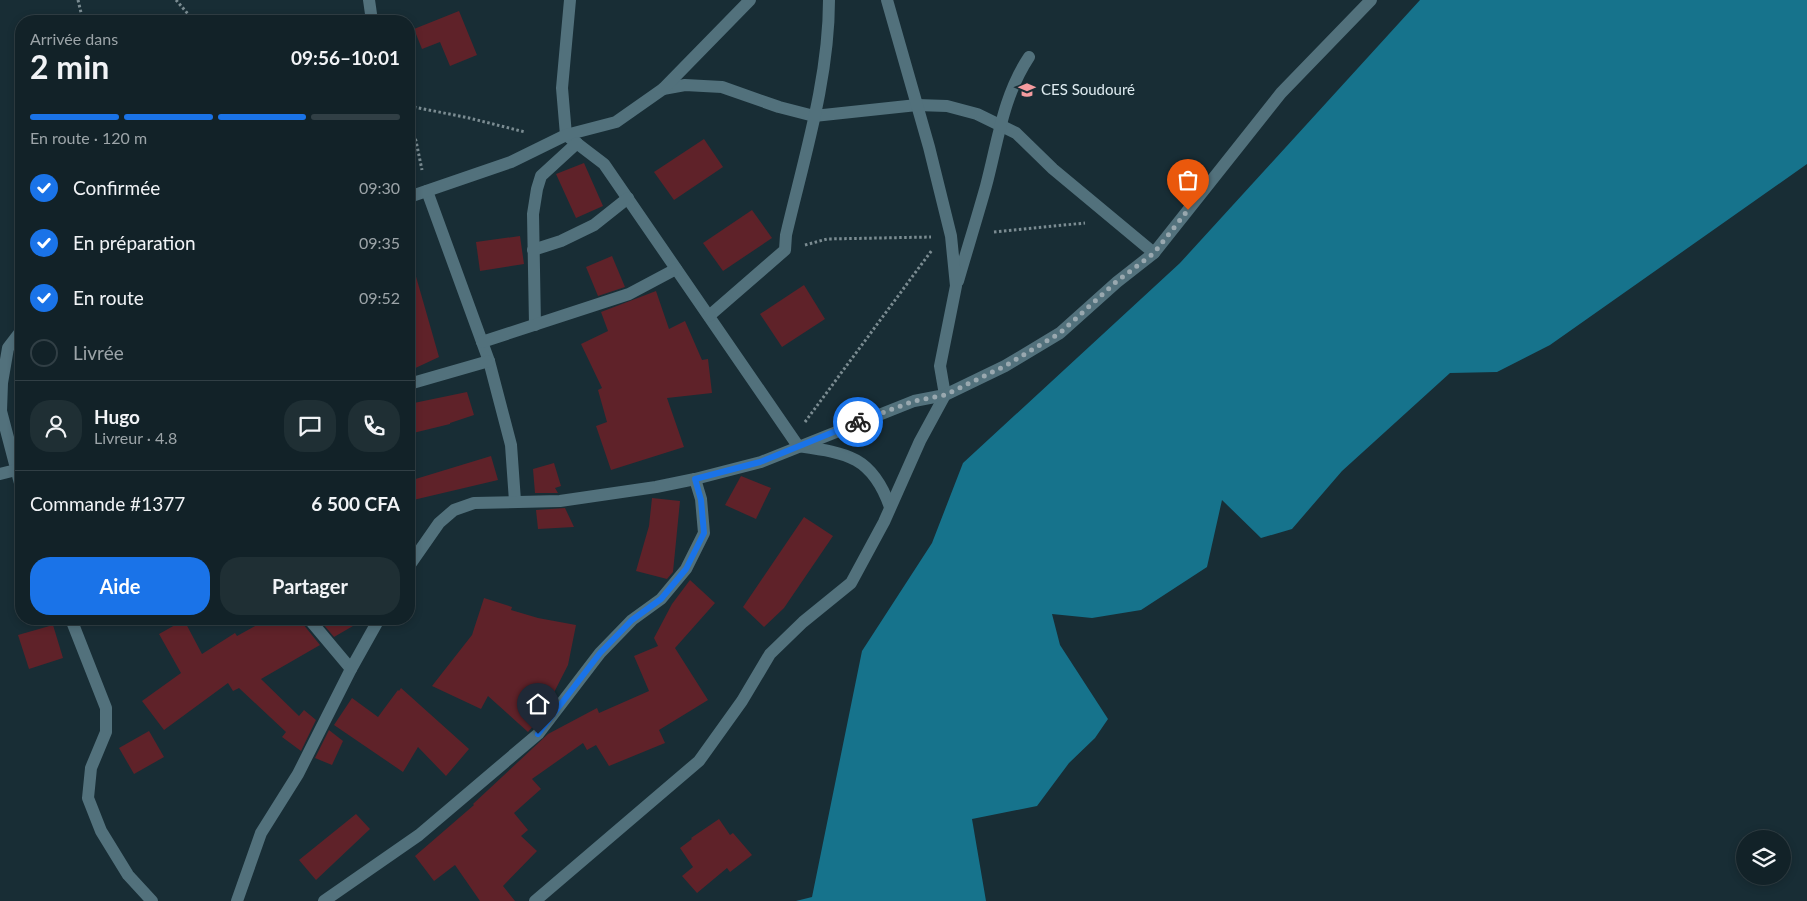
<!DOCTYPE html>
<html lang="fr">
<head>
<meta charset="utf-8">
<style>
  :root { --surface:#122228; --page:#1f2f34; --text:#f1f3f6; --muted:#9ca4a8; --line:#313f45; --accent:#1a73e8 }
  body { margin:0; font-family:Lato,sans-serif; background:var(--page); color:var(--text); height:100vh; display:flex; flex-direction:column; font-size:19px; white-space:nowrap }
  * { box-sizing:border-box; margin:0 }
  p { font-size:16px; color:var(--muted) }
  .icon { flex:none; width:28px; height:28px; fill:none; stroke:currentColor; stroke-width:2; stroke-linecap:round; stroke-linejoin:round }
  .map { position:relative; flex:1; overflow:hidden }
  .panel { position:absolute; left:15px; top:15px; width:400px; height:610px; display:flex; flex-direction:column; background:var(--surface); border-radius:20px; box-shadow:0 2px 8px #0003,0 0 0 1px var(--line) }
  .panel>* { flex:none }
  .buttons { position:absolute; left:1736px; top:830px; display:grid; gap:10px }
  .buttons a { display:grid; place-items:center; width:55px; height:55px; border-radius:50%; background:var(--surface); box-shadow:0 2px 8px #0003,0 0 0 1px var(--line); font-size:25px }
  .pin { position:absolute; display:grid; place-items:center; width:42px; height:42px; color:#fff; margin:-51px -21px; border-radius:50% 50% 50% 0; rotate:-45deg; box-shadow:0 0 5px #0007 }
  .pin .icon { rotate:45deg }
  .courier { position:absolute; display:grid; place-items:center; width:50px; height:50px; margin:-25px; border:4px solid #1a73e8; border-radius:50%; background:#fff; color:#222; box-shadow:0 1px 6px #0007 }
  .head em { font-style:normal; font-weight:700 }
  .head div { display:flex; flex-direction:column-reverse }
  .head { display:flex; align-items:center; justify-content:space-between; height:85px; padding:0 15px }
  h1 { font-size:32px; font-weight:700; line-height:38px }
  .bar { display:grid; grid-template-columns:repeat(4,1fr); gap:8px 5px; align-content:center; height:60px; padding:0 15px }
  .bar i { height:6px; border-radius:4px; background:var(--line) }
  .bar .on { background:var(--accent) }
  .bar p { grid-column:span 4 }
  .line { display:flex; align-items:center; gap:12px; padding:0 15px; border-top:1px solid var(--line) }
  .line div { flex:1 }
  .round { display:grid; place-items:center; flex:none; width:52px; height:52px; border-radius:20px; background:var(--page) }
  ol { padding:0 15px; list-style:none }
  li { display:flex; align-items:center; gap:15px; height:55px }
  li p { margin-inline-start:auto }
  li .icon { padding:5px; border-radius:50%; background:var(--accent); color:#fff; stroke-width:4 }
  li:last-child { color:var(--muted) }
  li i { width:28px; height:28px; border:2px solid var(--line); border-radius:50% }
  .cta { display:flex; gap:10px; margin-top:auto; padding:10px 15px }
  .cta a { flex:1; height:58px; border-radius:20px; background:var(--accent); color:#fff; font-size:20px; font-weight:700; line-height:58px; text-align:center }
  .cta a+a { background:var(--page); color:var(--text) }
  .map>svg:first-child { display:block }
  .water { fill:#16738c }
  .building { fill:#5f2229 }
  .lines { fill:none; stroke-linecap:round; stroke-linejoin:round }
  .path { stroke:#7b8c92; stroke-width:3; stroke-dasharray:2.5 2.5; stroke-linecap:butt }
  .minor { stroke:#52717c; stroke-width:12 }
  .done { stroke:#99a8af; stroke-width:5; stroke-dasharray:0 9 }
  .route { stroke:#1a73e8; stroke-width:6 }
  .labels { text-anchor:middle; stroke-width:4; stroke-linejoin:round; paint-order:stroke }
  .poi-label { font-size:15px; fill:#deebf0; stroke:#182d35; text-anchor:start }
</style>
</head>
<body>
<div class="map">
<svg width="1807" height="901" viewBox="0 0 1807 901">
  <rect width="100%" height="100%" fill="#182d35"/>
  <polygon class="water" points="1420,0 1807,0 1807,164 1550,345 1497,372 1450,373 1342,471 1292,529 1261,538 1222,500 1207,567 1141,610 1092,618 1052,614 1060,645 1108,719 1095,738 1069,763 1037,806 972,819 986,901 796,901 812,897 862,651 932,543 963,463 1180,263"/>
  <g class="building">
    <polygon points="459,11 477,55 450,66 440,42 422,49 414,29"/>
    <polygon points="704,139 723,167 674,200 654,172"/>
    <polygon points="584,163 603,206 576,218 556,174"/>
    <polygon points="752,210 772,238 723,271 703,243"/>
    <polygon points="520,236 524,264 480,271 476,242"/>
    <polygon points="612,256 625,287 598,296 586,267"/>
    <polygon points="415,273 439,357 409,371 409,274"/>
    <polygon points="804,285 825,319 782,347 760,314"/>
    <polygon points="656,291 669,329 685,321 702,360 708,359 712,393 667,398 684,447 611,470 596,426 607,422 598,390 602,388 581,344 608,331 601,312"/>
    <polygon points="467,392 474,415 450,423 450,424 409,434 409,404"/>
    <polygon points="491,456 498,480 409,501 409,481"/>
    <polygon points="554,463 561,486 555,488 558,493 535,493 533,469"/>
    <polygon points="741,476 771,488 756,519 725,505"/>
    <polygon points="652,498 680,501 673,572 667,579 636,571 649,526"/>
    <polygon points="565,508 574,527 538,529 536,510"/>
    <polygon points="804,517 833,536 784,608 764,627 743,607"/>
    <polygon points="690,580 715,603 675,648 708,700 659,730 665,743 609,766 596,745 587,750 583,743 532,779 541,789 514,813 528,830 521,836 537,851 503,886 515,901 480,901 455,865 434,881 415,856 474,805 473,804 548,734 597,708 599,713 649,691 634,656 658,646 654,638 672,604"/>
    <polygon points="484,598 512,607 511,610 538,618 576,625 568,665 542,716 528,732 488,696 481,709 432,686 472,635"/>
    <polygon points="268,619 301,619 303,624 320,645 261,679 299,716 304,710 316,720 301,751 282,737 286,732 239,688 233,691 228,683 164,730 142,701 181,673 159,634 184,620 202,654 235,633 237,636"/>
    <polygon points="319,619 365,619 334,637"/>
    <polygon points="53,625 63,658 29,669 18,635"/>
    <polygon points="401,688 469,749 446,776 418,747 403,772 334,725 352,698 378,717 398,690 399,691"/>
    <polygon points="329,730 343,741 332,765 315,758"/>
    <polygon points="149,731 164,757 134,774 119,748"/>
    <polygon points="356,814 370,829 316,880 299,860"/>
    <polygon points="719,819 730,835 733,833 752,855 730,872 727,868 697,893 682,876 693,867 680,848 692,839 691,838"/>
  </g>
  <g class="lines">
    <g class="path">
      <polyline points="78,0 83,21"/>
      <polyline points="176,0 194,21"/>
      <polyline points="409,106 469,118 525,132"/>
      <polyline points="409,120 416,141 422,170"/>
      <polyline points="994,232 1085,223"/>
      <polyline points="805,245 827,239 931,237"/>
      <polyline points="805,422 932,250"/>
    </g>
    <g class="minor">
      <polyline points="369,0 372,21"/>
      <path d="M 570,0 L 562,88 L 566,135 L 604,164 L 798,446 C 847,453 872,456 890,507"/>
      <polyline points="663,89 685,85 722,87 779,107 814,116 917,105 947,106 977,114 1016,133 1053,169 1154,253"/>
      <polyline points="427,191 489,361 511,445 515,501"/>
      <polyline points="409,197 511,162 566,135 616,122 663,89 750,0"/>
      <polyline points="533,250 561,241 594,225 628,198"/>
      <path d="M 958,281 C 967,250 977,218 986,186 C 998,141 1003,96 1029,57"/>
      <path d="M 709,316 L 785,250 L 786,235 C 804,158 829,79 829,0"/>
      <polyline points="535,325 533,214 537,189 541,176 577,143"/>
      <polyline points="21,331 8,348 2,383 1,411 21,487"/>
      <polyline points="482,342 629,294 676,269"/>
      <polyline points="409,384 489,361"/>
      <polyline points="0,474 16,470"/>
      <polyline points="409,566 439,523 454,510 474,503 560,501 656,487 695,479 761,462 914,401 945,395 940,366 956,286 951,236 929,147 887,0"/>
      <polyline points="71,619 106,708 106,732 91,768 88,798 101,831 128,875 152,901"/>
      <polyline points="309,619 351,669"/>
      <polyline points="237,901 261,833 298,774 351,669 379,619"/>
      <polyline points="324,901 419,835 538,734 600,653 632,620 661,599 686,569 704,533 701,499 695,479"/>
      <polyline points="535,901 699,761 742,701 770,654 803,622 851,583 884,522 920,441 945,395 1005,366 1060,333 1117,282 1154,253 1281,93 1371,0"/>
    </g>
  </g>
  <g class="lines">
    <polyline class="done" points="858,422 914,401 945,395 1005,366 1060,333 1116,282 1154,253 1188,210"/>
    <polyline class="route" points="538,734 600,653 632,620 661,599 686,569 704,533 701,500 695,479 760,462 858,422"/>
  </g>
  <defs>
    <g id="school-bare" transform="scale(1.35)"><path d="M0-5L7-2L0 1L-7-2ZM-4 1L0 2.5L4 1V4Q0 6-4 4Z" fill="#f49b9f" stroke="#182d35" stroke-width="2.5" paint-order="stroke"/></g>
  </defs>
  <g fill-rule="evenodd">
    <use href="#school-bare" x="1027" y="90"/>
  </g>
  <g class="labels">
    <g class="poi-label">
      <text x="1041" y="95">CES Soudouré</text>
    </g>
  </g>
</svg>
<div class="buttons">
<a><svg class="icon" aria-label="layers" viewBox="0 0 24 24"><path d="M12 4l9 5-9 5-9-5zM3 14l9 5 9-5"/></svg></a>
</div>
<div class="pin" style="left:1188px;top:210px;background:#ea580c"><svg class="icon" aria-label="bag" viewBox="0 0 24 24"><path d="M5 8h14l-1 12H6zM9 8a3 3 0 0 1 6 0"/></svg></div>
<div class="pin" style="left:538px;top:734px;background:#1f2937"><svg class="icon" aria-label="home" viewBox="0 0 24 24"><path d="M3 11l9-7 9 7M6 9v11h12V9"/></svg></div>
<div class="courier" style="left:858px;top:422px"><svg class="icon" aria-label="bike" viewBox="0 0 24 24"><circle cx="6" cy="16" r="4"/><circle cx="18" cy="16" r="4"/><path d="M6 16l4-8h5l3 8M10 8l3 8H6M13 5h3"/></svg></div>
<section class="panel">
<div class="head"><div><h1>2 min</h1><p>Arrivée dans</p></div><em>09:56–10:01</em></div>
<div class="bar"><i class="on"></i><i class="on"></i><i class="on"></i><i></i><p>En route · 120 m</p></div>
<ol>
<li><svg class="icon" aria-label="check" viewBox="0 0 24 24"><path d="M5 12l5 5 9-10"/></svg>Confirmée<p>09:30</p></li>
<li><svg class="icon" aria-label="check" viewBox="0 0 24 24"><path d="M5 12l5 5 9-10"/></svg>En préparation<p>09:35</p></li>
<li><svg class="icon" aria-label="check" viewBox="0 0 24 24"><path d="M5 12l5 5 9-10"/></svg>En route<p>09:52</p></li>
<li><i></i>Livrée</li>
</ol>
<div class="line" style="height:90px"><a class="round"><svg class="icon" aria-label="person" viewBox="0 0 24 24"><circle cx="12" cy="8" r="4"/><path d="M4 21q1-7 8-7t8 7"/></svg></a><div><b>Hugo</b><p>Livreur · 4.8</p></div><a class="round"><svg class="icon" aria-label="chat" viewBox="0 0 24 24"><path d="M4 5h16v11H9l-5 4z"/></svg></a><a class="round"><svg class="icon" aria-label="phone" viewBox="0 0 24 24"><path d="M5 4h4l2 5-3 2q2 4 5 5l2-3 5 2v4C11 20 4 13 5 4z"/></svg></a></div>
<div class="line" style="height:65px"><div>Commande #1377</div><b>6 500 CFA</b></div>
<div class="cta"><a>Aide</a><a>Partager</a></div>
</section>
</div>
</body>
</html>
